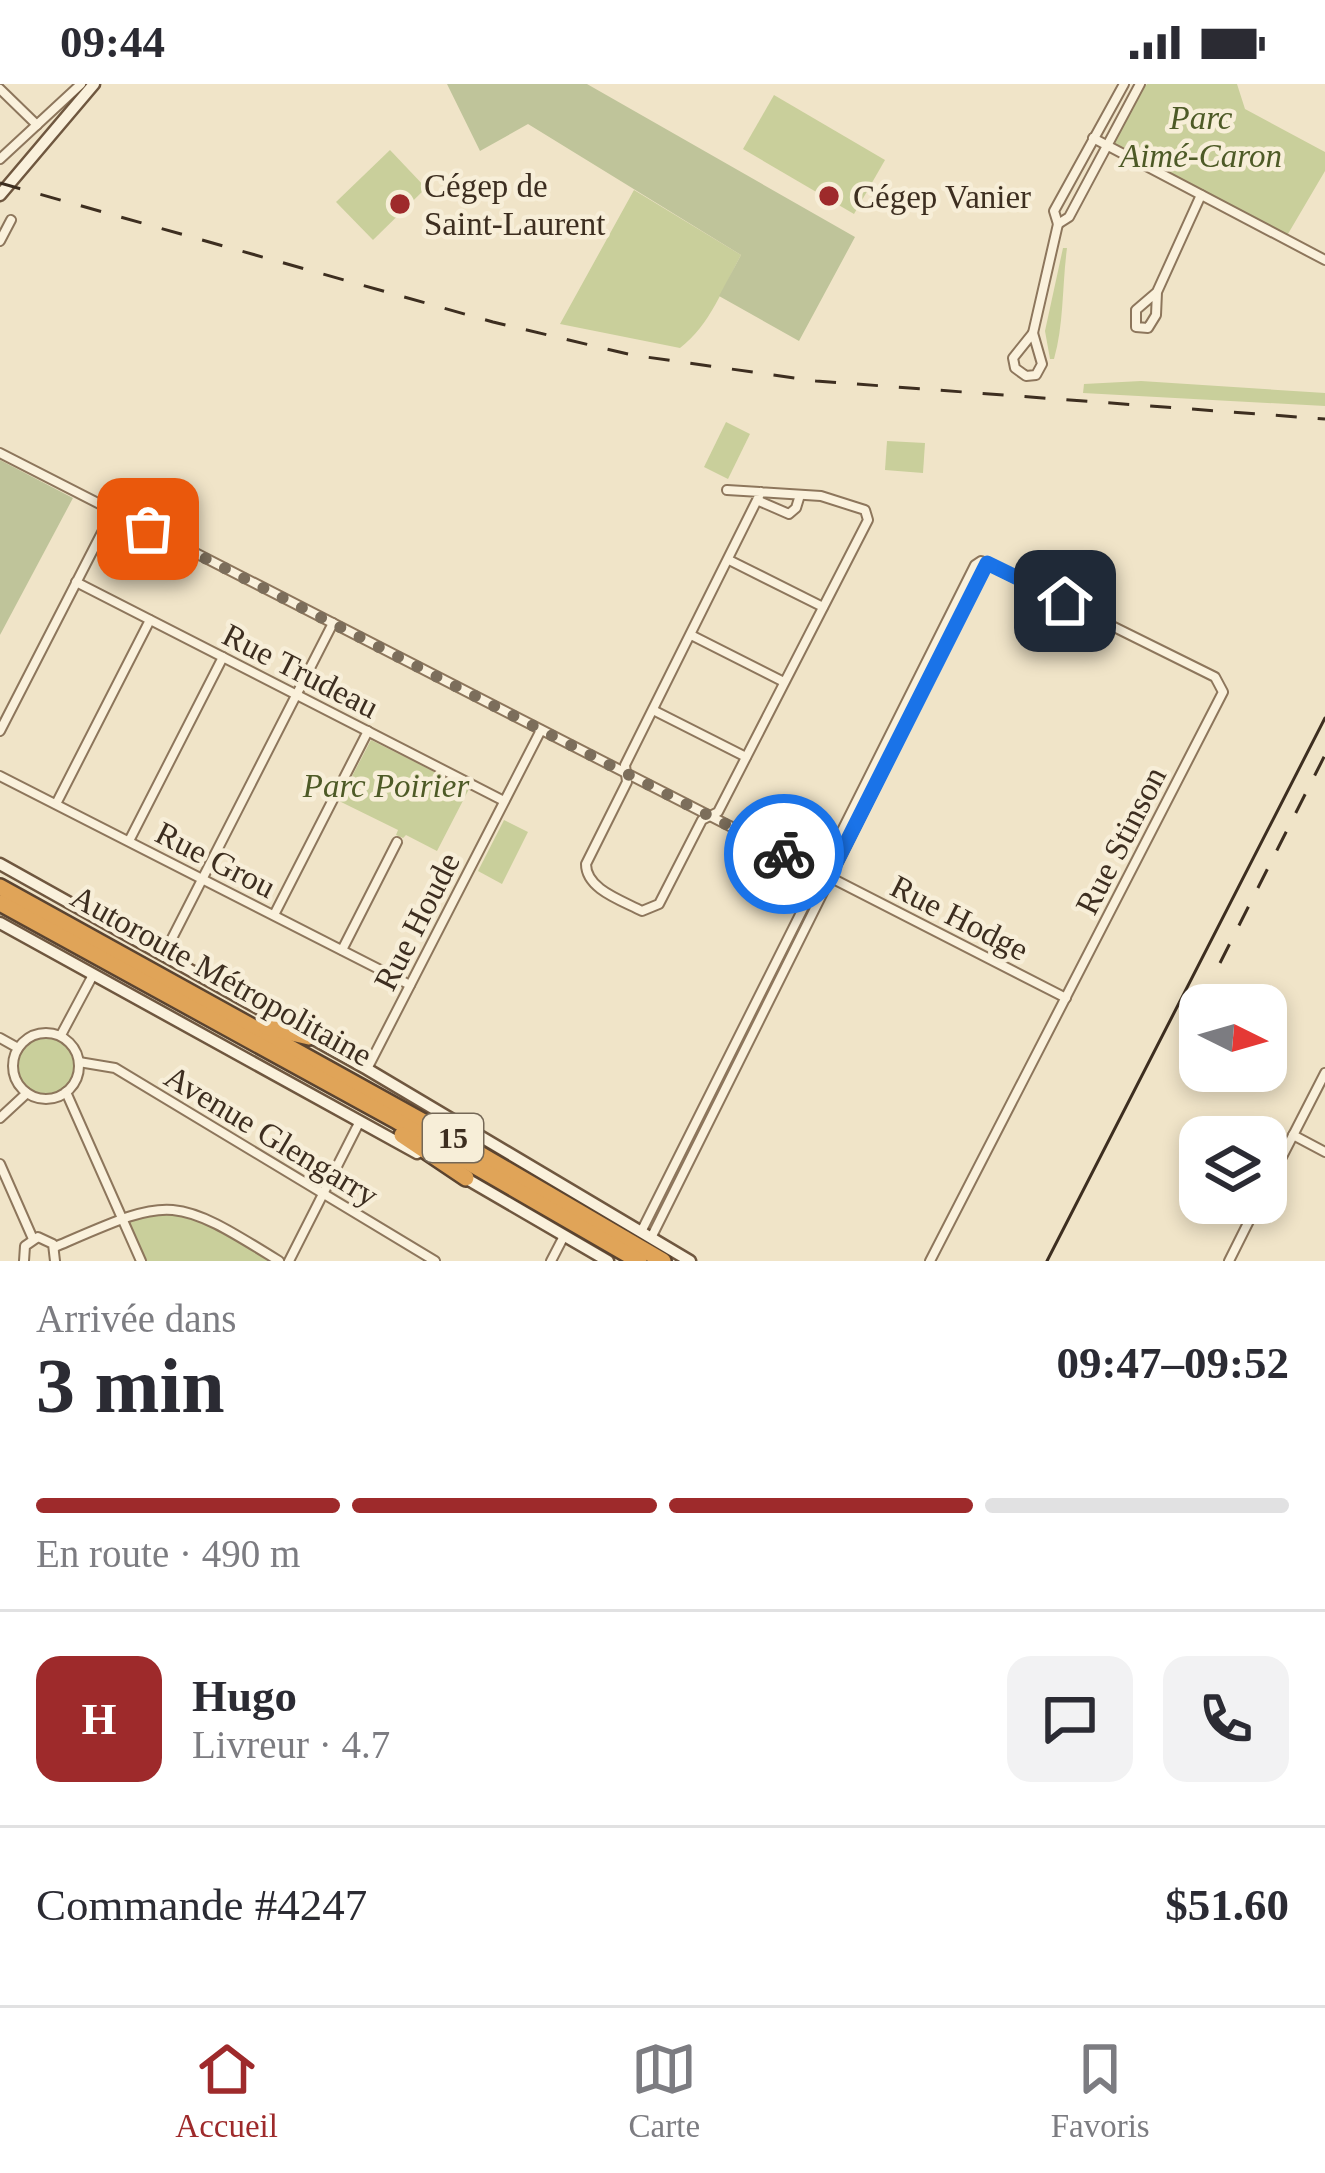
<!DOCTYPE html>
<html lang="fr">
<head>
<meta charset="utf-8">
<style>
  :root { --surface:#fff; --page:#f2f2f3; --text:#2b2b33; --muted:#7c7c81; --line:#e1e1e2; --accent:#9e2a2b }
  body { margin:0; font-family:Georgia,serif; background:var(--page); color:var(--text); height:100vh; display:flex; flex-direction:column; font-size:45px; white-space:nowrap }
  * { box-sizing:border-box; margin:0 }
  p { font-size:39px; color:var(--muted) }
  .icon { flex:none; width:66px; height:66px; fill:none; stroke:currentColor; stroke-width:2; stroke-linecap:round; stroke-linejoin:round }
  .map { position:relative; height:1177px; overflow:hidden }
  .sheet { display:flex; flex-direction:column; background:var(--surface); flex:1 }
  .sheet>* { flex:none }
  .needle { width:78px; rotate:95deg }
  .controls { position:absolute; left:1179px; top:900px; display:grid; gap:24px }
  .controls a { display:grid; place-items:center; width:108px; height:108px; border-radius:24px; background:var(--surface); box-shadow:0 6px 18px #0003; font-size:60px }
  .pin { position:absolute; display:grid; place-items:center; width:102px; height:102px; color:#fff; margin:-51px; border-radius:24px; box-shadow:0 6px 18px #0006 }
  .courier { position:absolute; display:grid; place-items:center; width:120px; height:120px; margin:-60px; border:9px solid #1a73e8; border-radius:50%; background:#fff; color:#222; box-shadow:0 3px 15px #0007 }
  .overview em { font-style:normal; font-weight:700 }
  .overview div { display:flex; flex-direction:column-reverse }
  .overview { display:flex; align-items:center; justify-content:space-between; height:204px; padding:0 36px }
  h1 { font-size:78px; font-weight:700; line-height:90px }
  .bar { display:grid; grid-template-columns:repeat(4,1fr); gap:18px 12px; align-content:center; height:144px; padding:0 36px }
  .bar i { height:15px; border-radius:9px; background:var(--line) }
  .bar .active { background:var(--accent) }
  .bar p { grid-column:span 4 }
  .line { display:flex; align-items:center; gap:30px; padding:0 36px; border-top:3px solid var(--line) }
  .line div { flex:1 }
  .round { display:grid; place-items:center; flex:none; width:126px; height:126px; border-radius:24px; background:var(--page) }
  .status { display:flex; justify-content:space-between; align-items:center; height:84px; padding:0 60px; background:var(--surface); direction:ltr }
  .status svg { height:33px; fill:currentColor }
  .menu { display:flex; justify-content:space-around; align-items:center; height:168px; border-top:3px solid var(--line); background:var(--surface); font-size:33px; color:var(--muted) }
  .menu a { display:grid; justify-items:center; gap:6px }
  .menu .active { color:var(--accent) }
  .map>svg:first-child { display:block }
  .green { fill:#c9cf9b }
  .cemetery { fill:#bfc49a }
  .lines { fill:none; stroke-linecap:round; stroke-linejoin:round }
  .street-casing { stroke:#8d765c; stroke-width:12 }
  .secondary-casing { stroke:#6f573f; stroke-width:15 }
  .highway-casing { stroke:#5b4430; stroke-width:20 }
  .street { stroke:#faf1dc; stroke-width:8 }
  .secondary { stroke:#faf1dc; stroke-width:10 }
  .highway { stroke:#e0a458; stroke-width:15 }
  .tram { stroke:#3d2e20; stroke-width:3 }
  .rail { stroke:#3d2e20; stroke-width:3; stroke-dasharray:21 21; stroke-linecap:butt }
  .done { stroke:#7c6e5b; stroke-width:12; stroke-dasharray:0 21.6 }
  .route { stroke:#1a73e8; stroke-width:15 }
  .poi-dot { fill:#9e2a2b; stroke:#f7eed8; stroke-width:4.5 }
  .labels { text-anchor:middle; stroke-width:9; stroke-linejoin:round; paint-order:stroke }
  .shield { fill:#f7eed8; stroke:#756857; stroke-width:3 }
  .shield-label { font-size:30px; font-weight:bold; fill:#3d2e20 }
  .park-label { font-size:33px; font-style:italic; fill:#4d5a26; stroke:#f7eed8 }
  .poi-label { font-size:33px; fill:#3d2e20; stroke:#f7eed8; text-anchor:start }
  .street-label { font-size:33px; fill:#3d2e20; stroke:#f7eed8 }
</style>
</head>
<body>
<div class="status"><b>09:44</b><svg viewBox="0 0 49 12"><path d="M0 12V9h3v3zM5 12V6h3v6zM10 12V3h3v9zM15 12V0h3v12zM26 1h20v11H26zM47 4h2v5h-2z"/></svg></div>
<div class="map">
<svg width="1325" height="1177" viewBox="0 0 1325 1177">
  <rect width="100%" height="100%" fill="#f0e4c8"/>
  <g class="green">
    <polygon points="1147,0 1237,0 1245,25 1325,68 1325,87 1285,155 1107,62 1127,22"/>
    <polygon points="774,11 885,76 854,130 743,65"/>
    <polygon points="390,66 426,104 373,156 336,118"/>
    <path d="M 634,106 L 741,171 C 723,204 710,241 680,264 L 560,240 Z"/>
    <path d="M 1063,164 L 1067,164 C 1062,202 1064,240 1054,275 L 1050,275 L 1045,247 Z"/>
    <polygon points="1141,297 1325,309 1325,322 1083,309 1084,300"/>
    <polygon points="726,338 750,350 728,395 704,383"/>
    <polygon points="887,357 925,359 923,389 885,386"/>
    <polygon points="371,656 469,705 437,767 406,751 403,754 396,751 398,746 339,717"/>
    <polygon points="504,736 528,748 502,800 478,787"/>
    <circle cx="46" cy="982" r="33"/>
    <polygon points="188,1126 279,1177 141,1177 122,1134"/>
  </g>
  <g class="cemetery">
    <polygon points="447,0 587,0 855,153 799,257 719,212 741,171 528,40 480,67"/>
    <polygon points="0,376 73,414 0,551"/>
  </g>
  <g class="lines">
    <g class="street-casing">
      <g id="street">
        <polyline points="0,5 37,41"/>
        <polyline points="1093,54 1325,176"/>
        <polyline points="0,75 81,0"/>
        <polyline points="1058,140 1069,133 1140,0"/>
        <polyline points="0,157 11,136"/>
        <polyline points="1157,208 1156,231 1148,244 1136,243 1136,226 1157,208 1201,111"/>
        <polyline points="1033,249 1058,140 1054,127 1124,0"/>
        <polygon points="1033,249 1042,280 1036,291 1026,292 1015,284 1013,274"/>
        <polyline points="0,369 1066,914"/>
        <path d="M 727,406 L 821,412 L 865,426 L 868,436 L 718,728 L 702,736 L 659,820 L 642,827 C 621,816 586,805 586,780 L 627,698 L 625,681 L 761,408"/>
        <polyline points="759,417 789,430 796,424 800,411"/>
        <polyline points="729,476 823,523"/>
        <polyline points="76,498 504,717"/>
        <polyline points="691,551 784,598"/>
        <polyline points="653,626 746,673"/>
        <polyline points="0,647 113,427"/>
        <polyline points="0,692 410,901"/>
        <polyline points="56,720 150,536"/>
        <polyline points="129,757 223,573"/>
        <polyline points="274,831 368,647"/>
        <polyline points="342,866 397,758"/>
        <polyline points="163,872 333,539"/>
        <circle cx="46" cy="982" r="33"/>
        <polyline points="61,951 93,891"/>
        <polyline points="0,954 18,964"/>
        <polyline points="79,978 115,984 435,1177"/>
        <polyline points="367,985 541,646"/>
        <polyline points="66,1008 141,1177"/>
        <polyline points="0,1034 27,1009"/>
        <polyline points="1293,1051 1325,1068"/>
        <polyline points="0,1080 33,1155"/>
        <polyline points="1266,1104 1325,989"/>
        <polyline points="642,1146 975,481 981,477 1215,593 1223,608 930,1177"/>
        <polyline points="652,1152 987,479"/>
        <path d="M 55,1163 C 171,1113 170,1109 279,1177"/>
        <polyline points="24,1177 25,1162 38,1153 53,1160 55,1177"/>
        <polyline points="289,1177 360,1037"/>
        <polyline points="551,1177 564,1152"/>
        <polyline points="1229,1177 1258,1119"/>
      </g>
    </g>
    <g class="secondary-casing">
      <g id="secondary">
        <polyline points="0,111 94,0"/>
        <polyline points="0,780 367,985 690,1177"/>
        <polyline points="0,839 417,1069"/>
        <polyline points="460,1091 608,1177"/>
      </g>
    </g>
    <g class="highway-casing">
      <g id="highway">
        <polyline points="0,803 442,1048 663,1177"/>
        <polyline points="0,819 397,1037 639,1177"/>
        <polyline points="266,943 309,953"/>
        <polyline points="402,1051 466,1094"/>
      </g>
    </g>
    <use href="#street" class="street"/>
    <use href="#secondary" class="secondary"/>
    <use href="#highway" class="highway"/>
    <polyline class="tram" points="1047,1177 1325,634"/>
    <g class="rail">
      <polyline points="0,99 493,238 632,271 816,297 1325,335"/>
      <polyline points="1220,879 1325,671"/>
    </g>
  </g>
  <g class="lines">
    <polyline class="done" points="148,445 784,770"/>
    <polyline class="route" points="784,770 829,793 987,479 1065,517"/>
  </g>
  <g class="poi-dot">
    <circle cx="829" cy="112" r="12"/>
    <circle cx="400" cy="120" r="12"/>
  </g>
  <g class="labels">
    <rect class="shield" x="423" y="1030" width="60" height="48" rx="9"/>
    <g class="shield-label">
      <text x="453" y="1064">15</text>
    </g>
    <g class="park-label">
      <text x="1201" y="45">Parc<tspan x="1201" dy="38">Aimé-Caron</tspan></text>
      <text x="386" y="713">Parc Poirier</text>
    </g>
    <g class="poi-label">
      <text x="424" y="113">Cégep de<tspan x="424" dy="38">Saint-Laurent</tspan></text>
      <text x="853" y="124">Cégep Vanier</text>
    </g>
    <g class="street-label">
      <text transform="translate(301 586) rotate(27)" y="12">Rue Trudeau</text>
      <text transform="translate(1120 756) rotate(-63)" y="12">Rue Stinson</text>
      <text transform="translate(216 775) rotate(27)" y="12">Rue Grou</text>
      <text transform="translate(960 833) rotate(27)" y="12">Rue Hodge</text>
      <text transform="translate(416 837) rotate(-63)" y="12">Rue Houde</text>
      <text transform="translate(222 891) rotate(29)" y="12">Autoroute Métropolitaine</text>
      <text transform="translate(272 1051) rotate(31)" y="12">Avenue Glengarry</text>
    </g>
  </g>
</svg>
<div class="controls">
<a><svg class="needle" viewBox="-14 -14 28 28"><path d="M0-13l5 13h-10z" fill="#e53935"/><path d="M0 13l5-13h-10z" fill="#7c7c81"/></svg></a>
<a><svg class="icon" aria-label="layers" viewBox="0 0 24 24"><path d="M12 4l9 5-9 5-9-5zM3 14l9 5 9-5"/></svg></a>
</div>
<div class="pin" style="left:148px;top:445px;background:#ea580c"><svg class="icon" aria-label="bag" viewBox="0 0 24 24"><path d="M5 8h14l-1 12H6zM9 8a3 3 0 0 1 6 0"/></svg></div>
<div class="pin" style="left:1065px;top:517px;background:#1f2937"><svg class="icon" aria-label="home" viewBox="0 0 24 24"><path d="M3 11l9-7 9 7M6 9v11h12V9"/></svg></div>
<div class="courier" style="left:784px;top:770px"><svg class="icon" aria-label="bike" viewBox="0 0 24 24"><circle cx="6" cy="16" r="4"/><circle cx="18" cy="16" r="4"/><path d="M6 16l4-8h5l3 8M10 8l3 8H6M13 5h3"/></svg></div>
</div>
<section class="sheet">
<div class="overview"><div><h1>3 min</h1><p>Arrivée dans</p></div><em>09:47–09:52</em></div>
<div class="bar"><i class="active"></i><i class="active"></i><i class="active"></i><i></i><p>En route · 490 m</p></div>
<div class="line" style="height:216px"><b class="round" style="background:var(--accent);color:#fff">H</b><div><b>Hugo</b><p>Livreur · 4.7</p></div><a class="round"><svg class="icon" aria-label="chat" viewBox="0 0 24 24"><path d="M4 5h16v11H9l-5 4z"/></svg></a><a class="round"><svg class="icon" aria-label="phone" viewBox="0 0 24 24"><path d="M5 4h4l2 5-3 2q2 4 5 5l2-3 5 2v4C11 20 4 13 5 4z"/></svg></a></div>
<div class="line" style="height:156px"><div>Commande #4247</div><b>$51.60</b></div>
</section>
<nav class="menu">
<a class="active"><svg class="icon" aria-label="home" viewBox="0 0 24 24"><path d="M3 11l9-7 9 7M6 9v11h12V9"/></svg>Accueil</a>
<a><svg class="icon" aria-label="map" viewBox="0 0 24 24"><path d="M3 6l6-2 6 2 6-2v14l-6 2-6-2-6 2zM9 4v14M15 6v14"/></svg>Carte</a>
<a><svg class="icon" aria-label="saved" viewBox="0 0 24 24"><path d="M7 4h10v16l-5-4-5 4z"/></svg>Favoris</a>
</nav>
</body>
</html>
